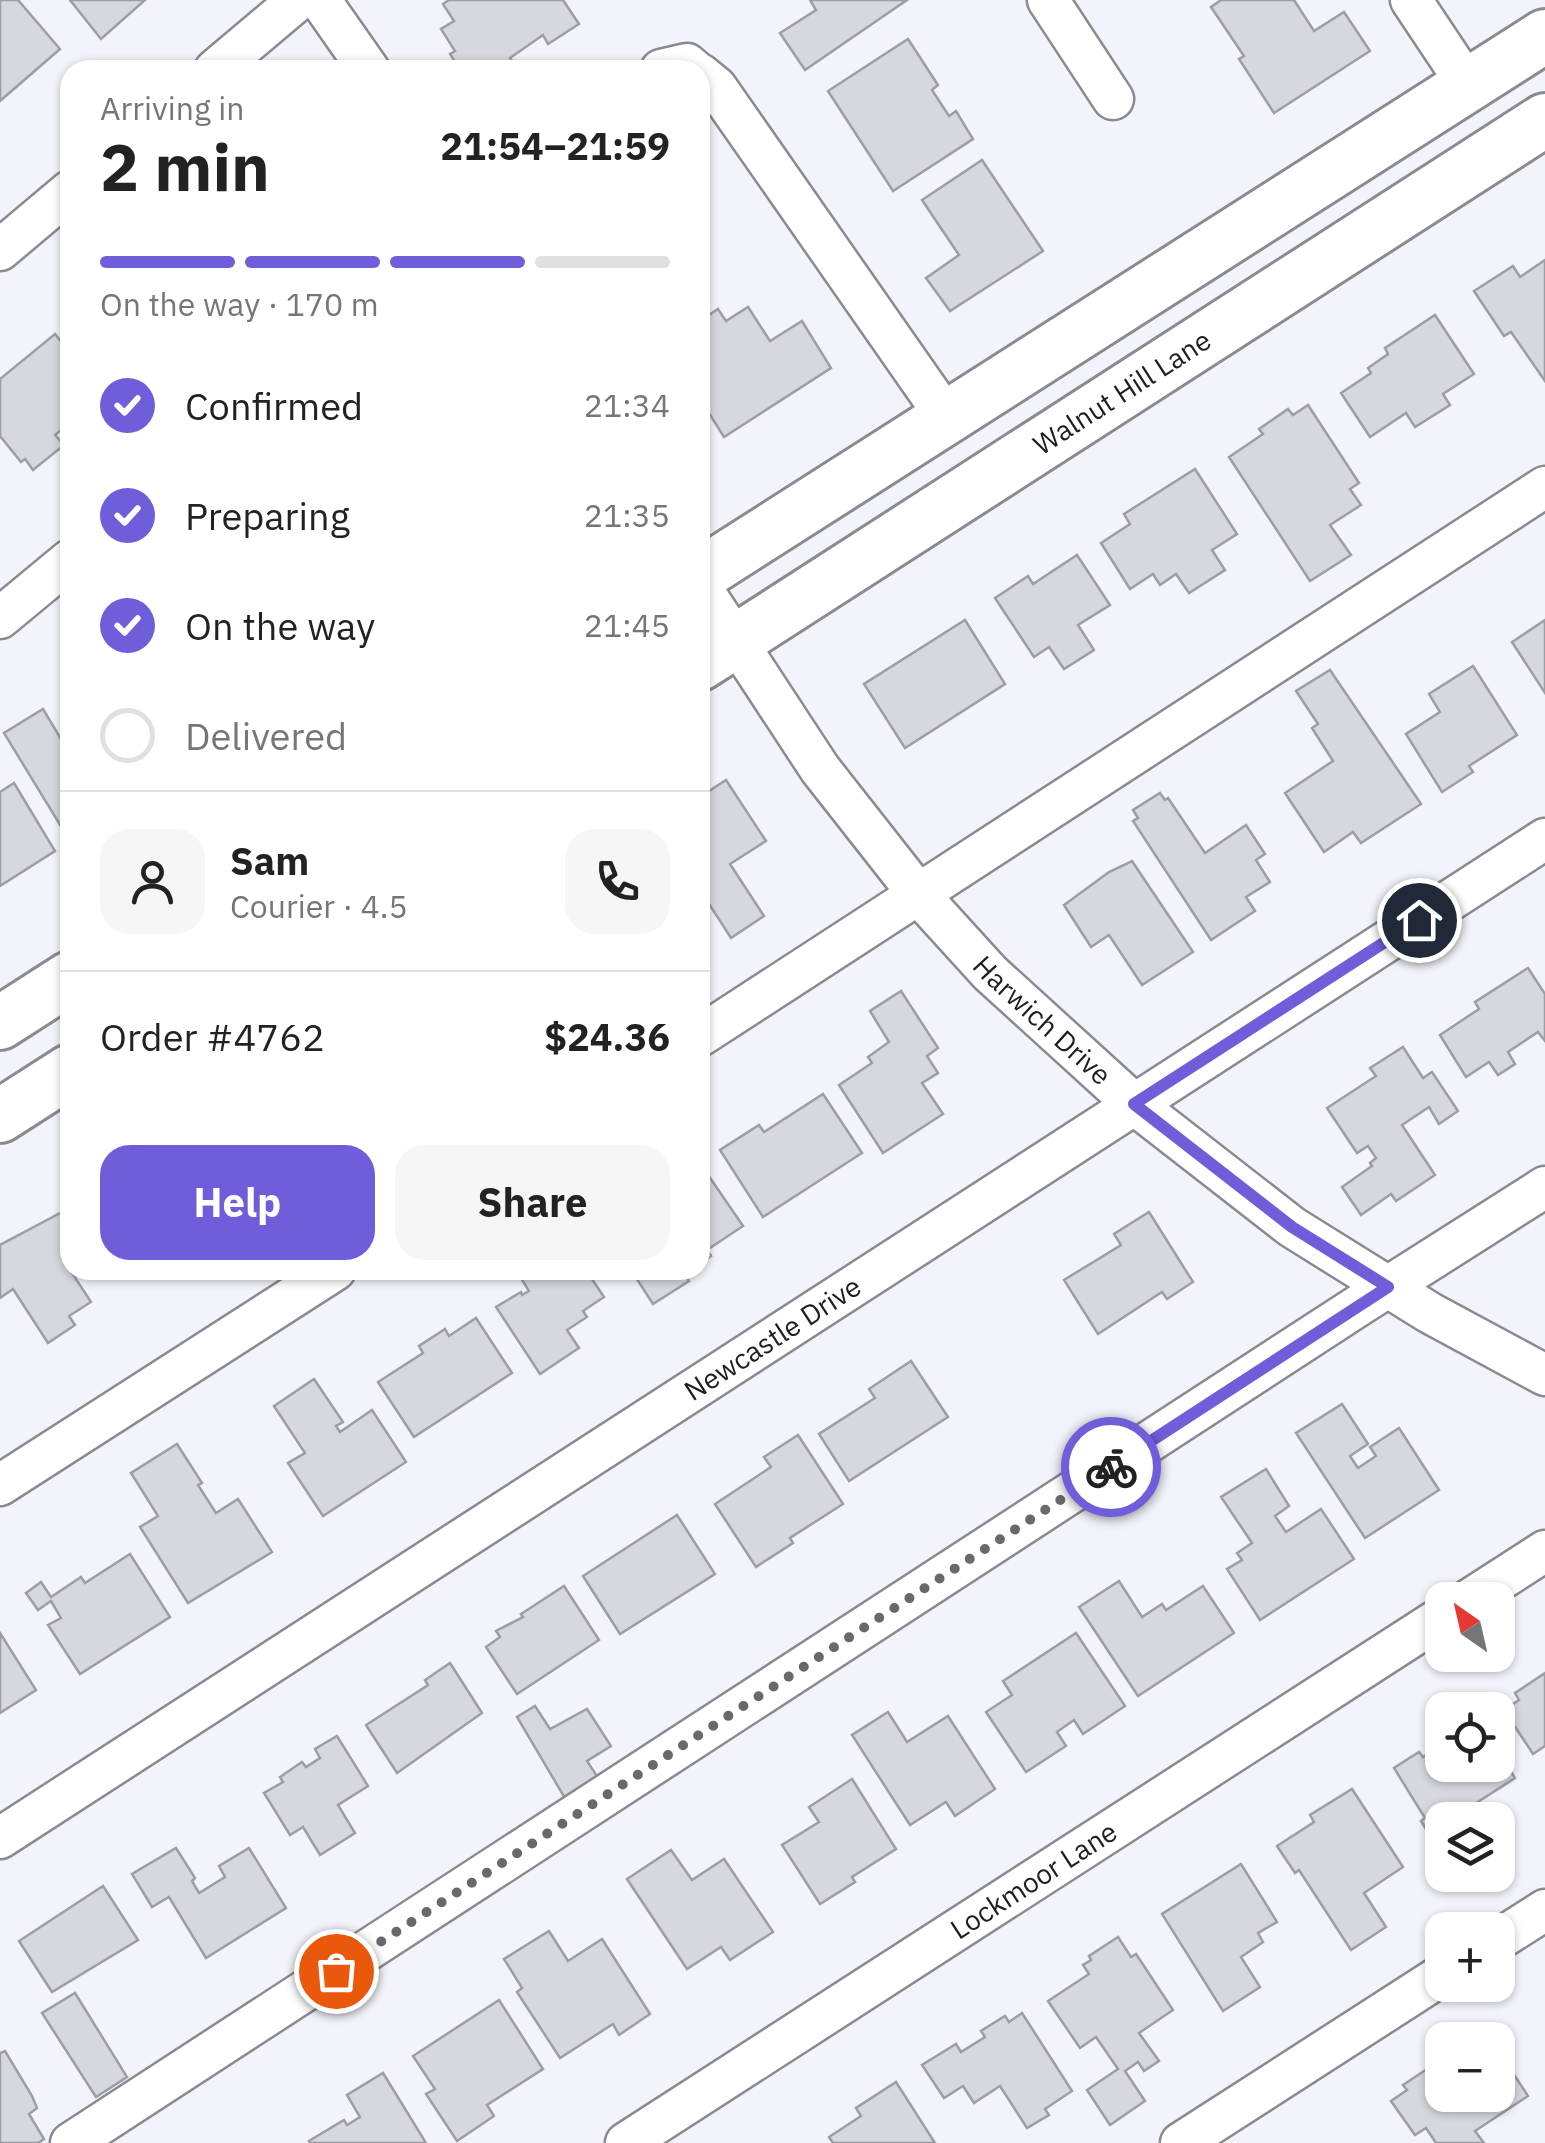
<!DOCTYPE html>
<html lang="en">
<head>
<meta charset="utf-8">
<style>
  :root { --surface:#fff; --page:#f6f6f6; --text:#222; --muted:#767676; --line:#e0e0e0; --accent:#6f5ed9 }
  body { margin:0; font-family:"IBM Plex Sans",sans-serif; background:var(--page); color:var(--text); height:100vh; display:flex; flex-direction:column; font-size:38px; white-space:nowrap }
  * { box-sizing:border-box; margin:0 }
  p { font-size:32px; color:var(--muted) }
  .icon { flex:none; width:55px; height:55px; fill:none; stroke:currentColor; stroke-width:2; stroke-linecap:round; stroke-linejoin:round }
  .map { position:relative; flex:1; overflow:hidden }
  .drawer { position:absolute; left:60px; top:60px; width:650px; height:1220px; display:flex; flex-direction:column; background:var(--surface); border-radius:30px; box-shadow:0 2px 8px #0004 }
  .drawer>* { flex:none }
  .needle { width:65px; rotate:326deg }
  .buttons { position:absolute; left:1425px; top:1582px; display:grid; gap:20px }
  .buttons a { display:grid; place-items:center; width:90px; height:90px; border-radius:20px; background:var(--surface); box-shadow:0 2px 8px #0004; font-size:50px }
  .pin { position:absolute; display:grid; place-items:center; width:85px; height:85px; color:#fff; margin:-42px; border:5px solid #fff; border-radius:50%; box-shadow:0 2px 10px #0007 }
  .courier { position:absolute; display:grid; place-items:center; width:100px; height:100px; margin:-50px; border:8px solid #6f5ed9; border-radius:50%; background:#fff; color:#222; box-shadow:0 2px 12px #0007 }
  .head em { font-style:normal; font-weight:700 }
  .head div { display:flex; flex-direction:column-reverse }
  .head { display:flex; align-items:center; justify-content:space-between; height:170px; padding:0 40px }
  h1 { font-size:65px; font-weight:700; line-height:75px }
  .bar { display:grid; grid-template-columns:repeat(4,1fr); gap:15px 10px; align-content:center; height:120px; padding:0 40px }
  .bar i { height:12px; border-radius:8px; background:var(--line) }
  .bar .selected { background:var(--accent) }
  .bar p { grid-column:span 4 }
  .line { display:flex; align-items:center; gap:25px; padding:0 40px; border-top:2px solid var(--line) }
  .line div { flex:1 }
  .round { display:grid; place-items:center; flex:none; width:105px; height:105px; border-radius:30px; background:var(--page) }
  ol { padding:0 40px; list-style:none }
  li { display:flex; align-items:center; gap:30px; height:110px }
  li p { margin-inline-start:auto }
  li .icon { padding:10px; border-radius:50%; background:var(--accent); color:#fff; stroke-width:4 }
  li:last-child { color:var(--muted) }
  li i { width:55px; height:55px; border:5px solid var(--line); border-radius:50% }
  .primary-button { display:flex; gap:20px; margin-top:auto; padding:20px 40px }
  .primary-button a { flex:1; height:115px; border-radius:30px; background:var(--accent); color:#fff; font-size:40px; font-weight:700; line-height:115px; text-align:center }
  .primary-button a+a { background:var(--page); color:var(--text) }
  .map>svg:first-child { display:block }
  .building { fill:#d7d7df; stroke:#9d9ea5; stroke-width:2.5 }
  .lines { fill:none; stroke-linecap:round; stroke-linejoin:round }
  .minor-casing { stroke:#8a8a91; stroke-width:45 }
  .major-casing { stroke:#8a8a91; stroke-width:58 }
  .minor { stroke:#fff; stroke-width:40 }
  .major { stroke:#fff; stroke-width:52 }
  .done { stroke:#69696d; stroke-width:10; stroke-dasharray:0 18 }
  .route { stroke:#6f5ed9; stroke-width:12 }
  .labels { text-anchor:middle; stroke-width:8; stroke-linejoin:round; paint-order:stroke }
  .street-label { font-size:28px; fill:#1e1e21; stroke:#fff }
</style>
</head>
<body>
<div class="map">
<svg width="1545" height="2143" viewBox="0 0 1545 2143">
  <rect width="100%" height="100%" fill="#f3f3fb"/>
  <g class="building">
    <polygon points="0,0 18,0 60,49 0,101"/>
    <polygon points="70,0 145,0 101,39"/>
    <polygon points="449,0 563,0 579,24 548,44 543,35 510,58 519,70 460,70 450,54 455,51 441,29 454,21 443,4"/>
    <polygon points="810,0 907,0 805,70 780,33 816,10"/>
    <polygon points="1221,0 1294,0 1314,31 1344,12 1370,51 1274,113 1239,59 1244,56 1211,7"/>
    <polygon points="908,39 938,85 932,90 949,116 956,111 973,139 893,191 828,91"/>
    <polygon points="982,160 1043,251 950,311 926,278 959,255 922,200"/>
    <polygon points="1545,260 1545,381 1511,332 1504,336 1474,291 1513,266 1520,277"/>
    <polygon points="748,307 770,341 802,321 831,368 724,437 700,399 700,321 718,309 726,321"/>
    <polygon points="1435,315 1474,374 1443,394 1450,405 1415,427 1406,413 1370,437 1341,393 1371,373 1368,368 1388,354 1385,348"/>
    <polygon points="55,334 70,353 70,423 55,435 64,445 33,470 25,459 21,462 0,436 0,379"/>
    <polygon points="1308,405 1359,483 1350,489 1361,505 1330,525 1351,555 1310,581 1229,457 1263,434 1259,429 1288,409 1293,415"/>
    <polygon points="1195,469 1237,534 1212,550 1225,570 1189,593 1176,574 1160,585 1153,574 1130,589 1101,543 1130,524 1124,514"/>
    <polygon points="1077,555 1110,605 1078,625 1094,650 1064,669 1049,647 1034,657 995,598 1028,576 1033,584"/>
    <polygon points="965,620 1005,684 905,748 864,684"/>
    <polygon points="1545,620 1545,693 1512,642"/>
    <polygon points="1473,666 1517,735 1469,766 1473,772 1442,792 1406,734 1440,712 1429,694"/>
    <polygon points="1330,670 1421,804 1361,843 1353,832 1324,852 1285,793 1333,761 1312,728 1318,724 1296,691"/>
    <polygon points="43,709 70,754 70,830 65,833 4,733"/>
    <polygon points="726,780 766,841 730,864 764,916 731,938 700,890 700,797"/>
    <polygon points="14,783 55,851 0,886 0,792"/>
    <polygon points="1160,793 1165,800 1168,798 1205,853 1246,825 1265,854 1256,860 1270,882 1246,897 1255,911 1211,940 1133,821 1138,818 1133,810"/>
    <polygon points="1132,861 1193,952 1142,985 1109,935 1091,947 1064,905 1109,872"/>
    <polygon points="1528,968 1545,994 1545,1041 1538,1032 1508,1052 1515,1064 1498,1075 1489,1062 1466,1077 1440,1035 1479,1009 1475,1002"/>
    <polygon points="901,991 938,1048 927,1056 938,1073 922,1083 943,1114 883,1153 839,1085 872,1063 868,1057 889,1042 870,1011"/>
    <polygon points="1403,1047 1423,1078 1432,1072 1458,1111 1439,1124 1429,1107 1402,1125 1435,1175 1396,1201 1391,1194 1361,1215 1342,1187 1372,1166 1370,1163 1376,1158 1368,1146 1357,1153 1327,1108 1376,1076 1370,1068"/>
    <polygon points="823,1094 862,1153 763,1217 720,1150 759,1125 764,1132"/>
    <polygon points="704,1169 743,1226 707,1250 711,1256 700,1264 700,1171"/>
    <polygon points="68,1209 70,1212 70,1270 91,1302 69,1316 75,1325 48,1343 13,1289 0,1298 0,1245"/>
    <polygon points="1149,1212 1193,1282 1167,1299 1162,1292 1098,1334 1064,1280 1121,1245 1114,1234"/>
    <polygon points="516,1270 586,1270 604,1297 583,1311 587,1317 567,1330 579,1348 540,1374 496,1307 521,1292 522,1295 529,1291"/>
    <polygon points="631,1270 682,1270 689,1281 653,1304"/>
    <polygon points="476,1318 512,1373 414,1437 378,1382 423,1353 419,1346 445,1329 449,1336"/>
    <polygon points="911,1361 948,1417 849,1481 819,1434 875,1398 869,1389"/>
    <polygon points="314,1379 343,1422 336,1426 340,1432 372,1410 406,1462 323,1516 288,1463 305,1453 274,1406"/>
    <polygon points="1342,1404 1368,1444 1350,1456 1358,1468 1376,1456 1370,1447 1399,1428 1439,1490 1365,1538 1296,1433"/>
    <polygon points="798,1435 843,1504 790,1538 793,1543 756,1567 715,1504 771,1467 764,1457"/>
    <polygon points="177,1444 202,1483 198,1485 216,1513 238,1499 272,1552 188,1603 140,1527 158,1516 131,1473"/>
    <polygon points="1266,1469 1289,1506 1275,1516 1286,1532 1321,1509 1354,1559 1260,1620 1227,1569 1242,1560 1237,1553 1252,1543 1221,1497"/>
    <polygon points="677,1515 715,1574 620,1634 583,1576"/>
    <polygon points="130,1554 170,1617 80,1674 48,1625 61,1618 51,1601 38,1610 26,1593 41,1582 51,1597 81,1577 85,1583"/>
    <polygon points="1119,1581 1142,1617 1162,1604 1166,1610 1203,1586 1234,1633 1138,1696 1079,1607"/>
    <polygon points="564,1586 599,1640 517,1694 486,1647 500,1637 496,1631 523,1617 521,1614"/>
    <polygon points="0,1633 36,1690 0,1713"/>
    <polygon points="1076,1633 1125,1706 1083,1734 1074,1720 1057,1732 1066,1746 1026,1772 986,1712 1012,1695 1003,1681"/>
    <polygon points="450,1663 482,1713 397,1773 366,1725 428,1685 425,1680"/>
    <polygon points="1545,1673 1545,1746 1533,1754 1504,1710 1519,1700 1515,1693"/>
    <polygon points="535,1706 550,1729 587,1709 611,1746 587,1761 602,1784 569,1805 517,1717"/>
    <polygon points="888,1712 907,1742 948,1716 995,1789 955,1816 946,1802 910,1825 852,1735"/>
    <polygon points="337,1736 368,1786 338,1805 355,1833 320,1855 303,1827 290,1835 264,1793 283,1782 280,1777 302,1762 306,1767 320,1758 315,1749"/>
    <polygon points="1442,1737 1442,1765 1498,1765 1498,1750 1515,1778 1470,1807 1479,1820 1442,1820 1442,1855 1421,1821 1425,1818 1394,1768 1419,1752 1423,1757 1438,1747 1435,1742"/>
    <polygon points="852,1779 896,1849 852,1877 855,1882 820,1904 782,1845 819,1822 809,1807"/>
    <polygon points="1352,1789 1403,1867 1364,1893 1386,1927 1351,1950 1299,1870 1295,1873 1277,1846 1314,1822 1310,1815"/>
    <polygon points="176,1848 195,1878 192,1881 199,1893 225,1877 219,1866 249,1848 286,1908 206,1958 169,1897 152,1907 132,1874"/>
    <polygon points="671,1850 692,1880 724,1859 773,1932 730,1960 721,1947 687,1969 627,1879"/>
    <polygon points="1241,1864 1277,1922 1258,1933 1263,1942 1241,1957 1260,1987 1223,2011 1162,1914"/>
    <polygon points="103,1886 138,1940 52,1992 19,1941"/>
    <polygon points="549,1931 568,1961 602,1939 650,2014 619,2035 613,2024 560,2058 517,1992 522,1988 504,1959"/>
    <polygon points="1118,1937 1131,1957 1136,1954 1173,2010 1139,2033 1159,2061 1144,2071 1138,2062 1125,2071 1145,2101 1110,2125 1087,2090 1118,2069 1096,2037 1080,2048 1048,2001 1089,1974 1083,1965 1091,1960 1089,1956"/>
    <polygon points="75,1993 127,2077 96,2097 42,2013"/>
    <polygon points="499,2000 543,2069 487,2105 494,2116 457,2141 426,2094 435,2089 413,2056"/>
    <polygon points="1022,2013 1072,2091 1045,2109 1049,2115 1027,2128 1000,2086 974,2103 963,2086 944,2098 922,2065 956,2044 961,2052 985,2037 981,2031 1005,2016 1009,2022"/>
    <polygon points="1498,2050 1528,2096 1475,2131 1484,2143 1436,2143 1426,2128 1415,2135 1391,2101 1407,2090 1403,2085 1442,2059 1442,2095 1498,2095"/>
    <polygon points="5,2051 32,2096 37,2108 29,2114 44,2139 38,2143 0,2143 0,2053"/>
    <polygon points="383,2073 426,2143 310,2143 309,2141 344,2120 347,2125 360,2117 347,2095"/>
    <polygon points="896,2082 935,2143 833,2143 829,2137 861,2116 856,2108"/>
  </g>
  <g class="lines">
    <g class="minor-casing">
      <g id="minor">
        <polyline points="320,0 369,70"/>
        <polyline points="1048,0 1113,99"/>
        <polyline points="1411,0 1467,84"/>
        <polyline points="215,70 298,0"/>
        <polyline points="661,70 687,64 694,70"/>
        <polyline points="700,74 716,87 947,418"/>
        <polyline points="0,250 70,191"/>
        <path id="s1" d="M 700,586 L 820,769 L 919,895 L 990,973 L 1134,1104 L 1292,1227 L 1430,1313 L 1545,1375"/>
        <polyline points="0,618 70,560"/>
        <polyline points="700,1036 1545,487"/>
        <polyline points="0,1485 335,1270"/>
        <polyline points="1469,1600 1545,1551"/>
        <path id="s2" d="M 0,1838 L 1545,839"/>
        <polyline points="1498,1940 1545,1910"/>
        <polyline points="71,2143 1361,1304 1545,1187"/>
        <path id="s3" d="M 626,2143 L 1442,1617"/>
        <polyline points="1181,2143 1442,1975"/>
      </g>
    </g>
    <g class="major-casing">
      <g id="major">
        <polyline points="700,575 1545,36"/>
        <path id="s4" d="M 700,664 L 1545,120"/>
        <polyline points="0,1023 70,978"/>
        <polyline points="0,1116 70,1071"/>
      </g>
    </g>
    <use href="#minor" class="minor"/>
    <use href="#major" class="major"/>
  </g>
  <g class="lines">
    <polyline class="done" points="336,1971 1111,1467"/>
    <polyline class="route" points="1111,1467 1388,1287 1292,1227 1134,1104 1419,920"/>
  </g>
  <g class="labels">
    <g class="street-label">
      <text dy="10" stroke="none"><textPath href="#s4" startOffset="502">Walnut Hill Lane</textPath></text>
      <text dy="10" stroke="none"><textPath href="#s1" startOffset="555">Harwich Drive</textPath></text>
      <text dy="10" stroke="none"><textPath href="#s2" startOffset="920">Newcastle Drive</textPath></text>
      <text dy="10" stroke="none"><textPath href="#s3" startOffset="485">Lockmoor Lane</textPath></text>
    </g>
  </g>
</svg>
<div class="buttons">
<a><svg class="needle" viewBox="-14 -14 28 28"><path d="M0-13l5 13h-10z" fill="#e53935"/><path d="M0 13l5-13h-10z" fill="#767676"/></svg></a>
<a><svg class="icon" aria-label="locate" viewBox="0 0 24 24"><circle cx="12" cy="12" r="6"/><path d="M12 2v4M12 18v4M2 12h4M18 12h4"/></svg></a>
<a><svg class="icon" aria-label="layers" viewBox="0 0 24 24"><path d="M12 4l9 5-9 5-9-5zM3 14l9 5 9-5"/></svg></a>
<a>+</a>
<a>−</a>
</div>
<div class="pin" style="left:336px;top:1971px;background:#ea580c"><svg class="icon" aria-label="bag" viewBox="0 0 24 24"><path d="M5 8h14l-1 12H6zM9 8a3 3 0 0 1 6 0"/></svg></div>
<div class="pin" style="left:1419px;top:920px;background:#1f2937"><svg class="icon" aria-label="home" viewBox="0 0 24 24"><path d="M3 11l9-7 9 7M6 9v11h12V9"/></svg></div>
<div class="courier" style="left:1111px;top:1467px"><svg class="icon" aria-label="bike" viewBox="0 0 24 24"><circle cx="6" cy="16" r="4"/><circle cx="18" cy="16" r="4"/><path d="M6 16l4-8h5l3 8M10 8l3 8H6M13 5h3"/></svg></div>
<section class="drawer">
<div class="head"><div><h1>2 min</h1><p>Arriving in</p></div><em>21:54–21:59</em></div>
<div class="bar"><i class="selected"></i><i class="selected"></i><i class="selected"></i><i></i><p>On the way · 170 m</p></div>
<ol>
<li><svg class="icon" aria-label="check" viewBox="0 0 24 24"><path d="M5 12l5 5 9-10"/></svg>Confirmed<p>21:34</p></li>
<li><svg class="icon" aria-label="check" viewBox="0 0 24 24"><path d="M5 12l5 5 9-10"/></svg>Preparing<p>21:35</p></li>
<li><svg class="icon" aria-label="check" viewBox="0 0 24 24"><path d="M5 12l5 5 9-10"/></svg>On the way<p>21:45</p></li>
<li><i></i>Delivered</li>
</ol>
<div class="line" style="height:180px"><a class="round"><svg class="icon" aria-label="person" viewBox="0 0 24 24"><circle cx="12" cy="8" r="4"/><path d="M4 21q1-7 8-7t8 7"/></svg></a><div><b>Sam</b><p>Courier · 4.5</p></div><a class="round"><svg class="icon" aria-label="phone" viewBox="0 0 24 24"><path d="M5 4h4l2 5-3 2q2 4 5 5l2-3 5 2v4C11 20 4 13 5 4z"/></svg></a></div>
<div class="line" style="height:130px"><div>Order #4762</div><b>$24.36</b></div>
<div class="primary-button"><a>Help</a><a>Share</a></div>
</section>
</div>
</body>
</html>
